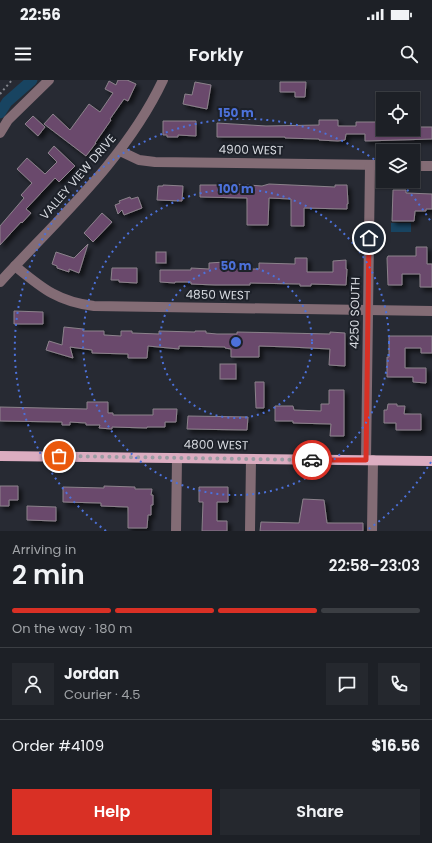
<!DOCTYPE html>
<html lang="en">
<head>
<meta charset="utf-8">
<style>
  :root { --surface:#1d2026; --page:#25282e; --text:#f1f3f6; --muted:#a0a3a7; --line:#3b3e43; --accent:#d93025 }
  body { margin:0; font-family:Poppins,sans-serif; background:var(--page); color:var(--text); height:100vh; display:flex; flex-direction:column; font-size:15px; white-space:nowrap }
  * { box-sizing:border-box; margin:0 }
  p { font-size:13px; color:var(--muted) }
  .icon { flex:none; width:22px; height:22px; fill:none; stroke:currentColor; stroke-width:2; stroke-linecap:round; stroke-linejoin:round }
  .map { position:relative; height:451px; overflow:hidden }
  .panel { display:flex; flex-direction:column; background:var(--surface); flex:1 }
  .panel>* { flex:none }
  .fabs { position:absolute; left:376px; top:12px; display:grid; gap:8px }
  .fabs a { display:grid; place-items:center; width:44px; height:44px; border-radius:0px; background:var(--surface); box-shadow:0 1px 3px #0004,0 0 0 1px var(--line); font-size:20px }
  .pin { position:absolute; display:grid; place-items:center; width:34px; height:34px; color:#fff; margin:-17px; border:2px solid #fff; border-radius:50%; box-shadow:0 1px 4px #0007 }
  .courier { position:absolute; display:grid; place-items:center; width:40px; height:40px; margin:-20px; border:3px solid #d93025; border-radius:50%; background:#fff; color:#222; box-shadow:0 1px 5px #0007 }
  .overview em { font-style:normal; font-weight:600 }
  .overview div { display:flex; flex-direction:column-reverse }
  .overview { display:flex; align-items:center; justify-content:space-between; height:68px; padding:0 12px }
  h1 { font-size:26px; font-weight:600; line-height:30px }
  .bar { display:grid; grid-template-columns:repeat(4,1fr); gap:6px 4px; align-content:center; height:48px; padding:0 12px }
  .bar i { height:5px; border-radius:3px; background:var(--line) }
  .bar .selected { background:var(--accent) }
  .bar p { grid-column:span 4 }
  .line { display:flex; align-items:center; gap:10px; padding:0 12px; border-top:1px solid var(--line) }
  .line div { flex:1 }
  .round { display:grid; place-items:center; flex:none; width:42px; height:42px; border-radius:0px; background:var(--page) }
  .action { display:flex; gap:8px; margin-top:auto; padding:8px 12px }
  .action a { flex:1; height:46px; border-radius:0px; background:var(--accent); color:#fff; font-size:16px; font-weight:600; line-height:46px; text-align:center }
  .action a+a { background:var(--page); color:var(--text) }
  .status { display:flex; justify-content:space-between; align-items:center; height:28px; padding:0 20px; background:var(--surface); direction:ltr }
  .status svg { height:11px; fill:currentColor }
  header { display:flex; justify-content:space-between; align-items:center; height:52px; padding:0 12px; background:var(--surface); font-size:18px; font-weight:600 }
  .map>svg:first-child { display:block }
  .water { fill:#184461 }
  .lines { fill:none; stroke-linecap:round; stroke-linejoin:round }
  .canal { stroke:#184461; stroke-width:11 }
  .building { fill:#6b496c; stroke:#8b828b; filter:url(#shadow) }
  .path { stroke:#83868e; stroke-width:2; stroke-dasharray:2 3; stroke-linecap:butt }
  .minor { stroke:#836c75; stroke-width:10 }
  .major { stroke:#dcadc1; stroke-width:10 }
  .done { stroke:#999ca3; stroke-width:4; stroke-dasharray:0 7.2 }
  .route { stroke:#d93025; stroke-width:5 }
  .ring { fill:none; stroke:#4c71da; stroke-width:2; stroke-dasharray:2 4 }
  .labels { text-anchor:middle; stroke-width:4; stroke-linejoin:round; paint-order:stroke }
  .street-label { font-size:12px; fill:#d7dae0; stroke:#1d2129 }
  .centre { fill:#4c71da; stroke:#1d2129; stroke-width:2 }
  .ring-label { font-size:12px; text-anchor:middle; font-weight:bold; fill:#4c71da; stroke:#1d2129; stroke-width:4; stroke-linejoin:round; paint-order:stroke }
</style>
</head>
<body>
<div class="status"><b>22:56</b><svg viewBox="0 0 49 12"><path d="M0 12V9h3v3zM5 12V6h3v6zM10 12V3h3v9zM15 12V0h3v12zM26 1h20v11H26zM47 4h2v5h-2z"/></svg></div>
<header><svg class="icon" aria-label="menu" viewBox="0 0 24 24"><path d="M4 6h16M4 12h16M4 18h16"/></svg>Forkly<svg class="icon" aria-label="search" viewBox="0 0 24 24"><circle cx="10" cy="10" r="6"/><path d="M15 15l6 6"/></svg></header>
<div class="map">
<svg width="432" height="451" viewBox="0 0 432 451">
  <defs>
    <filter id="shadow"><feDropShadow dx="3.5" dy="3.5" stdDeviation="2" flood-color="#0009"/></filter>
  </defs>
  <rect width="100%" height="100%" fill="#272a33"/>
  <rect class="water" x="391" y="143" width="20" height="9"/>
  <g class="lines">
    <polyline class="canal" points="0,33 7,22 32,0"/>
  </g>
  <g class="building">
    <polygon points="118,0 127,0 136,4 128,21 124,19 110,39 111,40 95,63 96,63 86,76 44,44 53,34 70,50 89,24 100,32 113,13 105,9 109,1 116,5"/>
    <polygon points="195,2 211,5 207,29 183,24 185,14 192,15"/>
    <polygon points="280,2 306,2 305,17 295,17 295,12 280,12"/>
    <polygon points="33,36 45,47 38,56 25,44"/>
    <polygon points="319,40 338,40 338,46 356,46 356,42 380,42 380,49 413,49 413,47 432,47 432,59 365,61 365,54 346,54 345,60 338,61 319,60 319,59 285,58 285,57 217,57 217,43 266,46 319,45"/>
    <polygon points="163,41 196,41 196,56 178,55 178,57 167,57 167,55 163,55"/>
    <polygon points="54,66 75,86 59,102 55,98 26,129 31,133 22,143 21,142 0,165 0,146 24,118 21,115 32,103 17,89 27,78 45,94 57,82 48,73"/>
    <polygon points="234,104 262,106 269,104 335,107 335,105 347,105 348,124 347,124 347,129 304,128 304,146 291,146 291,119 269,118 268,145 247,145 247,118 200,117 200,105 234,105"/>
    <polygon points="163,105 183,106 182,121 157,120 158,106 163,106"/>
    <polygon points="393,110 406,110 406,113 432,114 432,129 426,129 426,131 415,131 414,141 392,141"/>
    <polygon points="130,117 131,119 138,117 142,128 124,135 122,130 118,134 115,125 120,123 119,121"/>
    <polygon points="102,133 112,142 93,162 84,153"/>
    <polygon points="88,164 79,193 69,189 69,192 57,188 57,186 52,184 56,172 74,178"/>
    <polygon points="416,167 427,167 427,184 432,184 432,207 420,207 420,194 402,194 402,205 388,205 387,178 388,176 416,176"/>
    <rect x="156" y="172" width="10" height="11"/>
    <polygon points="295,178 307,178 307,192 333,192 333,181 346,180 346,189 347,189 346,205 311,204 311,206 300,206 300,204 250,203 250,205 215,205 191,204 191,202 175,202 175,203 160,202 160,190 191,190 191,188 209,189 209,183 225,182 235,182 235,189 259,189 259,183 295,184"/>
    <polygon points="112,188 137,188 137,203 119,202 119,200 111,200"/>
    <polygon points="14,231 43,232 43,244 14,244"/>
    <polygon points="64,247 83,249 83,251 104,251 104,255 121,256 121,251 132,251 132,253 159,254 159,251 195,252 195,251 206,251 206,253 217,254 237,254 237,252 330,254 330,252 345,253 345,286 329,285 330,269 290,267 259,266 259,277 231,277 231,269 225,268 225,267 179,266 179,269 148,266 147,278 128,278 128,274 92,273 92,270 70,267 73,278 46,270 49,261 62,265"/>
    <polygon points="389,256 432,256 432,273 421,273 421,268 405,268 405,288 426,288 426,303 413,302 413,297 387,297 387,277 389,277"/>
    <rect x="220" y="284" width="16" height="15"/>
    <polygon points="255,302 264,302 264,328 256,328"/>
    <polygon points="329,310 344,310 344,356 330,356 331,344 293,343 293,341 275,341 275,326 293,326 294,330 321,331 321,324 329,324"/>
    <polygon points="87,322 108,322 108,333 113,333 113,335 153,335 153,329 177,329 176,342 165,342 165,347 147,347 147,348 112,347 112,349 99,348 100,345 86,345 86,343 70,342 70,345 62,345 62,342 0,341 0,327 87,329"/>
    <polygon points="388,324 397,324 397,326 405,326 404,334 421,334 421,350 396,350 396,343 384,343 384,330 387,330"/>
    <polygon points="188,336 248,337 247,350 187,349"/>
    <polygon points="0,406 18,406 18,420 9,420 9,426 0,426"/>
    <polygon points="104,406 135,407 135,409 152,409 151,415 153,415 153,425 151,425 151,435 148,435 147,448 128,448 128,427 101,426 101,423 63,422 63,407 104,408"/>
    <polygon points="199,407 228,407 228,422 217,422 217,441 227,441 227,451 202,451 203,422 199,422"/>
    <polygon points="303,419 324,420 327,443 363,443 363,451 260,451 261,442 299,443"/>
    <polygon points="27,426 56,427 56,441 27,440"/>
  </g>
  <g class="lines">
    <polyline class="path" points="0,14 12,0"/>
    <g class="minor">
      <polyline points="0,53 8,40 49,0"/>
      <polyline points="120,71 139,80 155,82 383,85"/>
      <polyline points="413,86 432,86"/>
      <path d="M 15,186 C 42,208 58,222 94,226 L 432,231"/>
      <path d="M 0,202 C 58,139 126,79 163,0"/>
      <polyline points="366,380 370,85"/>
      <polyline points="176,451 177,378"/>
      <polyline points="250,451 251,379"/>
      <polyline points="372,451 373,380"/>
    </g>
    <polyline class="major" points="0,376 432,381"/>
  </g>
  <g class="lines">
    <polyline class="done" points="59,376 312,380"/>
    <polyline class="route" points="312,380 366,380 369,158"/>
  </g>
  <g class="ring">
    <circle cx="236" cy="262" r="76"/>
    <circle cx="236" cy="262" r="153"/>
    <path d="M431 382A229 229 0 0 1 366 451M106 451A229 229 0 1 1 382 85M399 101A229 229 0 0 1 431 142"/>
  </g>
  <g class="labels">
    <g class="street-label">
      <text transform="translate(251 70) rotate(1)" y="4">4900 WEST</text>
      <text transform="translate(78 97) rotate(-49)" y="4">VALLEY VIEW DRIVE</text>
      <text transform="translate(218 215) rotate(1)" y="4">4850 WEST</text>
      <text transform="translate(355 233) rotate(-89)" y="4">4250 SOUTH</text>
      <text transform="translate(216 365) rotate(1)" y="4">4800 WEST</text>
    </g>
  </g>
  <circle cx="236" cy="262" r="6" class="centre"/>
  <g class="ring-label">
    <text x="236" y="37">150 m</text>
    <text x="236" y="113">100 m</text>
    <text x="236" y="190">50 m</text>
  </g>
</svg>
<div class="fabs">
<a><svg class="icon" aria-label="locate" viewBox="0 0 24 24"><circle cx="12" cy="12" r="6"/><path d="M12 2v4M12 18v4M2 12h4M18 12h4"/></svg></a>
<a><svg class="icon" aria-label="layers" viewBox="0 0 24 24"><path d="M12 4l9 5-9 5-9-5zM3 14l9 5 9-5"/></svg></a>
</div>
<div class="pin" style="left:59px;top:376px;background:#ea580c"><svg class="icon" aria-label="bag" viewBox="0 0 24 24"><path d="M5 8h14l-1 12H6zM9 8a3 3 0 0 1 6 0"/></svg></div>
<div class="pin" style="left:369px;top:158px;background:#1f2937"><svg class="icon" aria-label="home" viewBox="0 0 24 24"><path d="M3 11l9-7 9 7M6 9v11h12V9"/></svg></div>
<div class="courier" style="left:312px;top:380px"><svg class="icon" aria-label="car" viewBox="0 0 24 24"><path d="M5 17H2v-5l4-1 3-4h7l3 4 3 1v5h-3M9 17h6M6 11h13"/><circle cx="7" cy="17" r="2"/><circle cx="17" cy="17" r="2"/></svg></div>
</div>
<section class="panel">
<div class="overview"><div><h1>2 min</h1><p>Arriving in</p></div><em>22:58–23:03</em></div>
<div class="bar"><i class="selected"></i><i class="selected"></i><i class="selected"></i><i></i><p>On the way · 180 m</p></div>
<div class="line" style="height:72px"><a class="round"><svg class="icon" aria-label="person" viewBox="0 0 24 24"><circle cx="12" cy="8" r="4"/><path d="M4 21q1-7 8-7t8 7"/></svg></a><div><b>Jordan</b><p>Courier · 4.5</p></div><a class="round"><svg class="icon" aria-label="chat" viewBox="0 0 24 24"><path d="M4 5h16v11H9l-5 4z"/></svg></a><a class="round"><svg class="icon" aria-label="phone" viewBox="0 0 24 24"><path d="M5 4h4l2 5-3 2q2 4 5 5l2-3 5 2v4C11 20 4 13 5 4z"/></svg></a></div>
<div class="line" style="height:52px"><div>Order #4109</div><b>$16.56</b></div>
<div class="action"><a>Help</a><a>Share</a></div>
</section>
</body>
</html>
